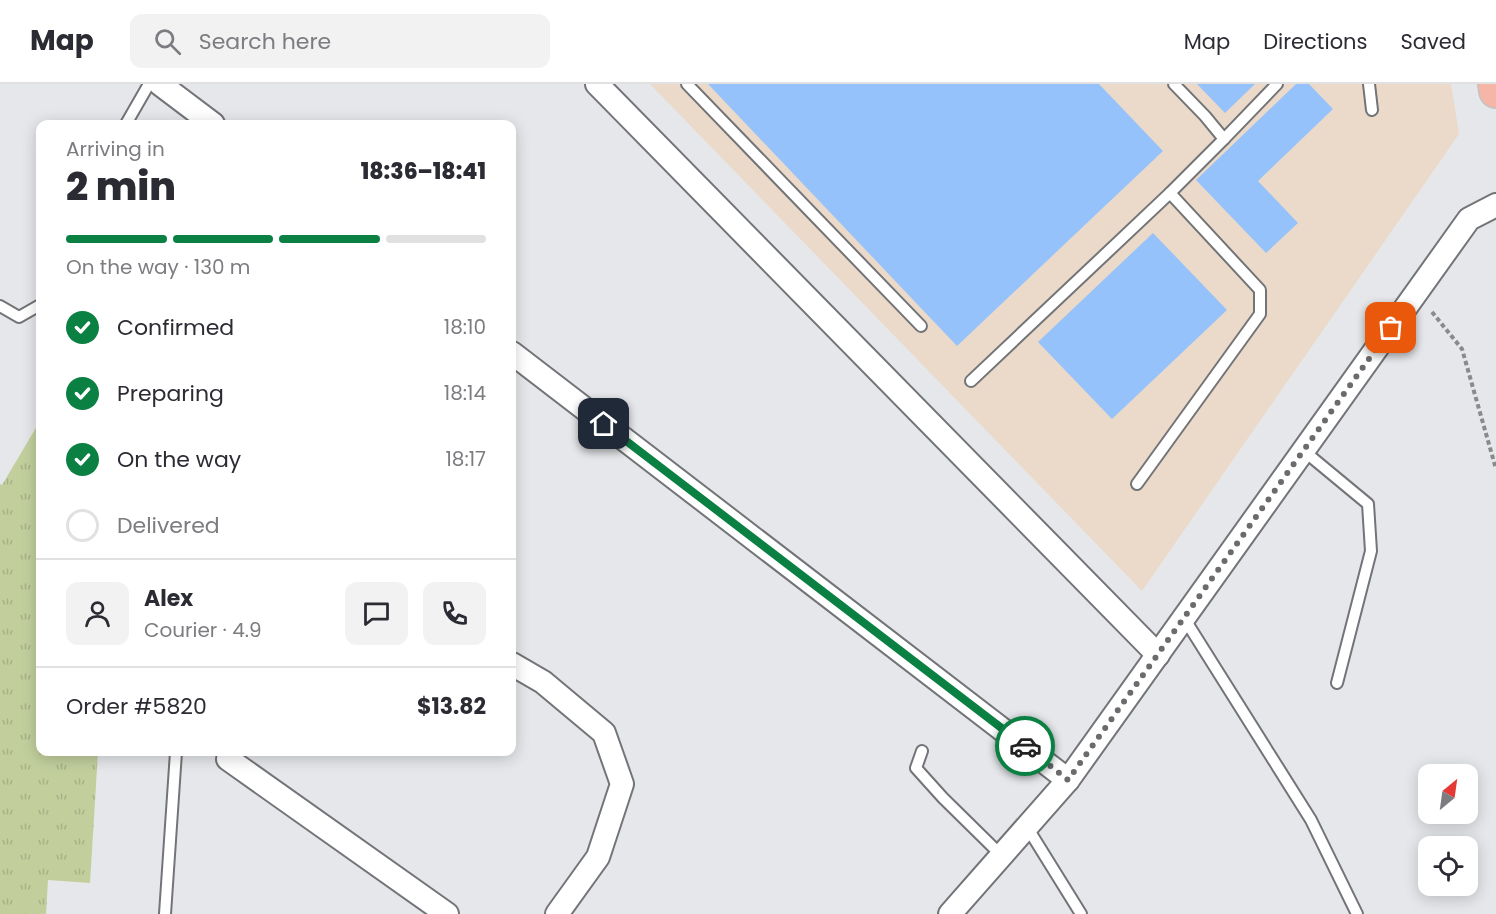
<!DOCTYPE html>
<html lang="en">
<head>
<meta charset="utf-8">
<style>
  :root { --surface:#fff; --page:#f2f2f3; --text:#2b2b33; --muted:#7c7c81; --line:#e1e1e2; --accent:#0b8043 }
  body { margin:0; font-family:Poppins,sans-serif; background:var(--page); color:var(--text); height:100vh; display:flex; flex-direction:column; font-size:22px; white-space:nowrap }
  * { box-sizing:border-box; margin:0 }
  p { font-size:20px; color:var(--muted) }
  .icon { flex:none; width:33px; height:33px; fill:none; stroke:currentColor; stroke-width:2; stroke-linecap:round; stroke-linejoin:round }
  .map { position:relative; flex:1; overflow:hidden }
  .panel { position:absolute; left:36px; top:36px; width:480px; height:636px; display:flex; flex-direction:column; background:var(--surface); border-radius:12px; box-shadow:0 3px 15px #0003 }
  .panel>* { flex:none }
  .needle { width:39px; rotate:29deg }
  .tools { position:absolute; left:1418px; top:680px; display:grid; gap:12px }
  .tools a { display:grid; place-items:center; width:60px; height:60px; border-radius:12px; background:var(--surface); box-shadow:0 3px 15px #0003; font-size:30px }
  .pin { position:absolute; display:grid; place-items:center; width:51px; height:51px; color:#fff; margin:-26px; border-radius:12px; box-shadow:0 3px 9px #0006 }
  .courier { position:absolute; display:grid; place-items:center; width:60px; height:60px; margin:-30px; border:4px solid #0b8043; border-radius:50%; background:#fff; color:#222; box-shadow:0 2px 8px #0007 }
  .headline em { font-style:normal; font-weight:800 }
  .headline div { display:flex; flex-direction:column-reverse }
  .headline { display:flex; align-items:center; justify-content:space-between; height:102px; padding:0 30px }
  h1 { font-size:39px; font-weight:800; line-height:45px }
  .bar { display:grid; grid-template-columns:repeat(4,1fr); gap:9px 6px; align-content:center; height:72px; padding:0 30px }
  .bar i { height:8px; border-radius:4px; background:var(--line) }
  .bar .active { background:var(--accent) }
  .bar p { grid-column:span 4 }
  .line { display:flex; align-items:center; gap:15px; padding:0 30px; border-top:2px solid var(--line) }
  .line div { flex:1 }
  .round { display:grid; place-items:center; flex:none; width:63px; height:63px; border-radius:12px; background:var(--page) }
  ol { padding:0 30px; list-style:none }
  li { display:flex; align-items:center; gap:18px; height:66px }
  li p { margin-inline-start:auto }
  li .icon { padding:6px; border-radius:50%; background:var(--accent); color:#fff; stroke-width:4 }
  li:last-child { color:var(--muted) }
  li i { width:33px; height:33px; border:3px solid var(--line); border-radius:50% }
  header { display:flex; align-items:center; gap:36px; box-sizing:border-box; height:84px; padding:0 30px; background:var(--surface); border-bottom:2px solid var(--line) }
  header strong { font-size:28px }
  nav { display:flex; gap:33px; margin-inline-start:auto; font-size:21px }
  .search { width:420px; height:54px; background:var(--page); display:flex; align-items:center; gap:15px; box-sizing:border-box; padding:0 21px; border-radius:12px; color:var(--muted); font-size:22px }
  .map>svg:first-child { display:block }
  .industrial { fill:#ebdac9 }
  .grass { fill:url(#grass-tufts) }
  .building { fill:#96c2fb }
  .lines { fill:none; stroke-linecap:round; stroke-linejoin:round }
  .lane-casing { stroke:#727477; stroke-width:14 }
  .street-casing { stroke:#727477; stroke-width:26 }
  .primary-casing { stroke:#c3c3c3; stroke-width:36 }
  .path { stroke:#888a8c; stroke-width:4; stroke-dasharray:4.5 3; stroke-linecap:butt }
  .lane { stroke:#fff; stroke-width:10 }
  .street { stroke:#fff; stroke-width:22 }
  .primary { stroke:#f5b5a7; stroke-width:33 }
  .done { stroke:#6a6b6d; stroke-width:6; stroke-dasharray:0 10.8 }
  .route { stroke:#0b8043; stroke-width:8 }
</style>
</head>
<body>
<header>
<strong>Map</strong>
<div class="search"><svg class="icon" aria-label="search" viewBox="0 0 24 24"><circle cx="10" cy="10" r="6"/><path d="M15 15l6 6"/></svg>Search here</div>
<nav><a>Map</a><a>Directions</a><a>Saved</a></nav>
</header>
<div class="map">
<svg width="1496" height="830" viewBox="0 0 1496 830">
  <defs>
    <pattern id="grass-tufts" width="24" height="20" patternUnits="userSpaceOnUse" patternTransform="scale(1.5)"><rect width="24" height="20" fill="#c2cf9d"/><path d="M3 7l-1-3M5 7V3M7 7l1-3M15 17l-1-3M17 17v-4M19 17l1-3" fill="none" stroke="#a7b287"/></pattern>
  </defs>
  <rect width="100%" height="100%" fill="#e5e7ea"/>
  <polygon class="industrial" points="650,0 1451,0 1459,50 1142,507"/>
  <polygon class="grass" points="40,337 40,668 98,668 90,799 48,796 46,830 0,830 0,400 2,401"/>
  <g class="building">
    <polygon points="708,0 1099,0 1163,67 957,262"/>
    <polygon points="1197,0 1255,0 1225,29"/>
    <polygon points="1296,0 1309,0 1333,25 1258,97 1298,139 1266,169 1196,96"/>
    <polygon points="1153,149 1227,226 1112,335 1038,258"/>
  </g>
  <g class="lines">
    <g class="lane-casing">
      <g id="lane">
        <polyline points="687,0 921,242"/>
        <polyline points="1174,0 1205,32 1224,55 1277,0"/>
        <polyline points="1369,0 1372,26"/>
        <polyline points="126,40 149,0"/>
        <polyline points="0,222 19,233 40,221"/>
        <polyline points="971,297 1170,109"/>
        <polyline points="1304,367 1368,420 1371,467 1337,599"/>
        <polyline points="1137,400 1260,230 1260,206 1170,109 1224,55"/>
        <polyline points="1184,534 1311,736 1357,830"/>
        <polyline points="922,667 916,684 943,714 1002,772"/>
        <polyline points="1027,743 1081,830"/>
        <polyline points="165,830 176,668"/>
      </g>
    </g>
    <g class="street-casing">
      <g id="street">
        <polyline points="160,0 213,40"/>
        <polyline points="597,0 1158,571"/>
        <polyline points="512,269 1068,696"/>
        <polyline points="512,580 543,598 604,649 622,700 598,773 557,830"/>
        <polyline points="228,675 447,830"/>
        <polyline points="950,830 1068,696 1469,135 1496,121"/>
      </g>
    </g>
    <g class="primary-casing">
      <polyline id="primary" points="1495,0 1496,7"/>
    </g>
    <polyline class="path" points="1432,228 1462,265 1496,385"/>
    <use href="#lane" class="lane"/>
    <use href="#street" class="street"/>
    <use href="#primary" class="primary"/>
  </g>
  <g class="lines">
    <polyline class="done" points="1025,662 1068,696 1391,244"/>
    <polyline class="route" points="604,340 1025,662"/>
  </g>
</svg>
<div class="tools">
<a><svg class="needle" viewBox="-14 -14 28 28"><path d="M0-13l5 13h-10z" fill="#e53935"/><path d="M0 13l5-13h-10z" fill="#7c7c81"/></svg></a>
<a><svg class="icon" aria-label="locate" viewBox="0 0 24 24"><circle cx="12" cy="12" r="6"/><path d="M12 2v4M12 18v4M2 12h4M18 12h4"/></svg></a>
</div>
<div class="pin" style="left:1391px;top:244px;background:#ea580c"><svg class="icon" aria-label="bag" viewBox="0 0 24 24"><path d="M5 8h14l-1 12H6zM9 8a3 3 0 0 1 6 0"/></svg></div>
<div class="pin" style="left:604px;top:340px;background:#1f2937"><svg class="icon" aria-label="home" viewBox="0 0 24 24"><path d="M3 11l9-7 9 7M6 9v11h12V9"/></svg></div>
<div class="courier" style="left:1025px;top:662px"><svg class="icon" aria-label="car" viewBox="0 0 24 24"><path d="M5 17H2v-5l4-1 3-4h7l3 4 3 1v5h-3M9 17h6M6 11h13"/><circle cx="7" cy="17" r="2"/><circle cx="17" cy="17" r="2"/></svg></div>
<section class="panel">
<div class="headline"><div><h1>2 min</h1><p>Arriving in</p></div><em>18:36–18:41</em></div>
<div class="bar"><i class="active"></i><i class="active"></i><i class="active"></i><i></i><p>On the way · 130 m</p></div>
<ol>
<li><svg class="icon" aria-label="check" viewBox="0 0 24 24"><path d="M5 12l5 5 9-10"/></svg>Confirmed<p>18:10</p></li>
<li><svg class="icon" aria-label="check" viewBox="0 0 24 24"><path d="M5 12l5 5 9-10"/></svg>Preparing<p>18:14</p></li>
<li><svg class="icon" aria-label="check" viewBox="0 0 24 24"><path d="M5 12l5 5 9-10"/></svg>On the way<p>18:17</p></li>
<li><i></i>Delivered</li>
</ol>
<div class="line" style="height:108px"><a class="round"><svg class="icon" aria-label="person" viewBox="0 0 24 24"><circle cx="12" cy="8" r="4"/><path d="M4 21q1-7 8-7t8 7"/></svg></a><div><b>Alex</b><p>Courier · 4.9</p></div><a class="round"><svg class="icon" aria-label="chat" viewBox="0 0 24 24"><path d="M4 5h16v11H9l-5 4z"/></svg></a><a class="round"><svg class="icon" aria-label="phone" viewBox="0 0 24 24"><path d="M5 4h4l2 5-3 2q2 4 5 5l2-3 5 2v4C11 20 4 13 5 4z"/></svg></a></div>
<div class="line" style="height:78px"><div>Order #5820</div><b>$13.82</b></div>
</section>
</div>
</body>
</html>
